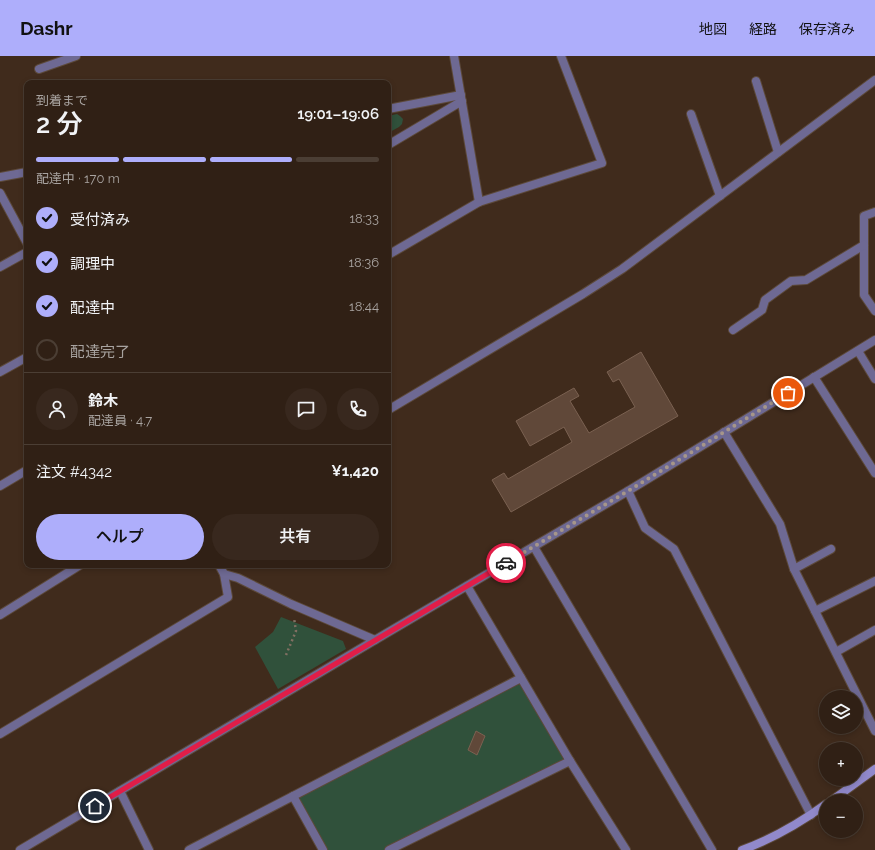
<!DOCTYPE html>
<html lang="ja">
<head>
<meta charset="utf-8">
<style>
  :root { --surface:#302015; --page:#38281e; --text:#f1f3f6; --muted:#a8a3a0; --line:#4b3e34; --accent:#aeaefb }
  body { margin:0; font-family:Raleway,"Noto Sans JP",sans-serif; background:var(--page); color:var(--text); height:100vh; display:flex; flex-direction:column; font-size:15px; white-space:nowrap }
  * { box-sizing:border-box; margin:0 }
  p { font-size:13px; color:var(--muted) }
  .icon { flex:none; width:22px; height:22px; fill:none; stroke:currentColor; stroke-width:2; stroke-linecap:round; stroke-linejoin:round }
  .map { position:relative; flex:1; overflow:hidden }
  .drawer { position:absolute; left:24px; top:24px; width:367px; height:488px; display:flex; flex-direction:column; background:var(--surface); border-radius:8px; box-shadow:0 2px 6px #0003,0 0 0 1px var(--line) }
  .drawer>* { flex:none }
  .buttons { position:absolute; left:819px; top:634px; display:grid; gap:8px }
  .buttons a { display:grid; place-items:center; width:44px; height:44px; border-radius:50%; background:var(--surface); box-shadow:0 2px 6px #0003,0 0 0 1px var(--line); font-size:20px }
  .pin { position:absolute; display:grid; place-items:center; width:34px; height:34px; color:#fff; margin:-17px; border:2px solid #fff; border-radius:50%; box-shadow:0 1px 4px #0007 }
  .courier { position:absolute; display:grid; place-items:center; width:40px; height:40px; margin:-20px; border:3px solid #e11d48; border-radius:50%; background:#fff; color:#222; box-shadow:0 1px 5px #0007 }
  .overview em { font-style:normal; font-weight:600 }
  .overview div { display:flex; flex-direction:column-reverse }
  .overview { display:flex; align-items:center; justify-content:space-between; height:68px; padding:0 12px }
  h1 { font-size:26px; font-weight:600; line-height:30px }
  .bar { display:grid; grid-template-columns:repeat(4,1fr); gap:6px 4px; align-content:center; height:48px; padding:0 12px }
  .bar i { height:5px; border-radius:3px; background:var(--line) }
  .bar .active { background:var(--accent) }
  .bar p { grid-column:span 4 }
  .line { display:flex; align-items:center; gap:10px; padding:0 12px; border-top:1px solid var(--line) }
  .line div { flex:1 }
  .round { display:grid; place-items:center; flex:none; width:42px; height:42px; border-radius:21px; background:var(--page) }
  ol { padding:0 12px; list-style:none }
  li { display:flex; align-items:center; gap:12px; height:44px }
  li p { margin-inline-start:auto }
  li .icon { padding:4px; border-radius:50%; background:var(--accent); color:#111; stroke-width:4 }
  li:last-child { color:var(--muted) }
  li i { width:22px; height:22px; border:2px solid var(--line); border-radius:50% }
  .action { display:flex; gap:8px; margin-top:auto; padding:8px 12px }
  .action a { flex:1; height:46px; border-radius:24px; background:var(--accent); color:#111; font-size:16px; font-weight:600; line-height:46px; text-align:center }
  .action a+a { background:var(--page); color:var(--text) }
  header { display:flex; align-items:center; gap:24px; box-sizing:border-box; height:56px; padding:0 20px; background:var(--accent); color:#111 }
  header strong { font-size:19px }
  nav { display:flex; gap:22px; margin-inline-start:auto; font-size:14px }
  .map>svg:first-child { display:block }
  .green { fill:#30513b }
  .building { fill:#604839; stroke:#7a6151 }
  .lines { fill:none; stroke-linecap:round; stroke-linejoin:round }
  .street-casing { stroke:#5c493a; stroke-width:10 }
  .secondary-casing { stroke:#5c493a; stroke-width:10 }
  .path { stroke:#827063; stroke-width:2.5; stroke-dasharray:2 3; stroke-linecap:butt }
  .street { stroke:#6e6993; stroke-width:8 }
  .secondary { stroke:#9189cb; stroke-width:8 }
  .done { stroke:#a6968a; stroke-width:4; stroke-dasharray:0 7.2 }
  .route { stroke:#e11d48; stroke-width:5 }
</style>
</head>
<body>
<header>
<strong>Dashr</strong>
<nav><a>地図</a><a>経路</a><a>保存済み</a></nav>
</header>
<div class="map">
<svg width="875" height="794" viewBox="0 0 875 794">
  <rect width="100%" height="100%" fill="#402b1c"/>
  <g class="green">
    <polygon points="397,58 400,60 403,63 402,68 399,71 388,77 388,60"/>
    <polygon points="281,561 343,585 346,593 278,633 255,591 273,576"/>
    <polygon points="521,622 570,705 389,794 323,794 293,740"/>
  </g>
  <g class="building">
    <polygon points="641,296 678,360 511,456 492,424 504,417 508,423 572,386 564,371 530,390 516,365 574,332 579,340 570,345 589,377 635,351 619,323 613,326 607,316"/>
    <polygon points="476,675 485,680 477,699 468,694"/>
  </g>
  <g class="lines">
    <g class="street-casing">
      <g id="street">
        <polyline points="454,0 479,146"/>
        <polyline points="39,13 76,0"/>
        <polyline points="756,25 778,96"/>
        <polyline points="388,53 461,39"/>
        <polyline points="691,58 720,140"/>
        <polyline points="388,89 462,45"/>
        <polyline points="0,121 27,116"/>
        <polyline points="0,137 27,187"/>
        <polyline points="875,156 864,160 864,239 875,255"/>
        <polyline points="388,199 479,146 602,107 561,0"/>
        <polyline points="0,211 27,196"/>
        <polyline points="733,274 762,254 765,244 791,225 806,224 864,189"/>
        <polyline points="858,295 875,323"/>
        <polyline points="0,316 27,301"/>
        <polyline points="814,321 875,417"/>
        <polyline points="388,354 583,238 622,213 875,24"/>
        <polyline points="724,376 780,468 794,513 875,675"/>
        <polyline points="0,430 27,414"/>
        <polyline points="628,435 645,472 674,493 811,759"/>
        <polyline points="534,491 712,794"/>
        <polyline points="794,513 831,493"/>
        <polyline points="467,530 570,705 626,794"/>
        <polyline points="815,555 875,525"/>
        <polyline points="0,559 80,509"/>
        <polyline points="375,584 628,435 875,284"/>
        <polyline points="836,596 875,574"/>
        <polyline points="0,678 228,541 224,518"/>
        <polyline points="120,735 149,794"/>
        <polyline points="293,740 323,794"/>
        <polyline points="20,794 375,584 291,548 238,522 224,518 219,509"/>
        <polyline points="189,794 521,622"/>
        <polyline points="389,794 570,705"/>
      </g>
    </g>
    <g class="secondary-casing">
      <g id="secondary">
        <polyline points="831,745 875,713"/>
        <path d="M 742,794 C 772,783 800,767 826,748"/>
      </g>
    </g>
    <polyline class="path" points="286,599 296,575 294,562"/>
    <use href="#street" class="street"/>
    <use href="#secondary" class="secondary"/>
  </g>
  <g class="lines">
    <polyline class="done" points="506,507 628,435 788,337"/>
    <polyline class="route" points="95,750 506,507"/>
  </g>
</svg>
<div class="buttons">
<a><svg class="icon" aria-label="layers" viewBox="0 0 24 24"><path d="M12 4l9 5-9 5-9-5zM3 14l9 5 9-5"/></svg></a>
<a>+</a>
<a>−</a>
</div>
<div class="pin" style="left:788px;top:337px;background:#ea580c"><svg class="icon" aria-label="bag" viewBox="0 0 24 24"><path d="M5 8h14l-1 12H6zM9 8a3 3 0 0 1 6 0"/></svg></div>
<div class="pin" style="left:95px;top:750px;background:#1f2937"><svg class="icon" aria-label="home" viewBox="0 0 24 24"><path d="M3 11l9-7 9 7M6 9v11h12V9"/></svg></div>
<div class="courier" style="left:506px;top:507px"><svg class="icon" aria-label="car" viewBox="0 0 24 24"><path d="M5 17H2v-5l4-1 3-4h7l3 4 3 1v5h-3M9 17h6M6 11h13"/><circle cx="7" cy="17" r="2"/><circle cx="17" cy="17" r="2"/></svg></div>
<section class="drawer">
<div class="overview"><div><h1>2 分</h1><p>到着まで</p></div><em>19:01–19:06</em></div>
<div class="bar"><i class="active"></i><i class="active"></i><i class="active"></i><i></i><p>配達中 · 170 m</p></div>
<ol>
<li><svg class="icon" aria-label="check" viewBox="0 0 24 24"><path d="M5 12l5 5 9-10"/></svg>受付済み<p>18:33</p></li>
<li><svg class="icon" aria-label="check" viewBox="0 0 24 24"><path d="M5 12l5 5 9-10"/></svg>調理中<p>18:36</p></li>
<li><svg class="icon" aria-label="check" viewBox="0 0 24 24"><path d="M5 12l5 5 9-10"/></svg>配達中<p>18:44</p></li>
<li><i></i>配達完了</li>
</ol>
<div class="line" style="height:72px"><a class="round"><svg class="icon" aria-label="person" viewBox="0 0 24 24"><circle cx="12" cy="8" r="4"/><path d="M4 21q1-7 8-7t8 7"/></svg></a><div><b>鈴木</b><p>配達員 · 4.7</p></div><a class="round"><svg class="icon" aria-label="chat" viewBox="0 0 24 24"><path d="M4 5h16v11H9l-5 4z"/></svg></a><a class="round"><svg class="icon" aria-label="phone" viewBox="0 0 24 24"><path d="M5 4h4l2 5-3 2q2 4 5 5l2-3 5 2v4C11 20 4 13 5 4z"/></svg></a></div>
<div class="line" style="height:52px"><div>注文 #4342</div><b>¥1,420</b></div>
<div class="action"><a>ヘルプ</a><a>共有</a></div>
</section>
</div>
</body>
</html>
